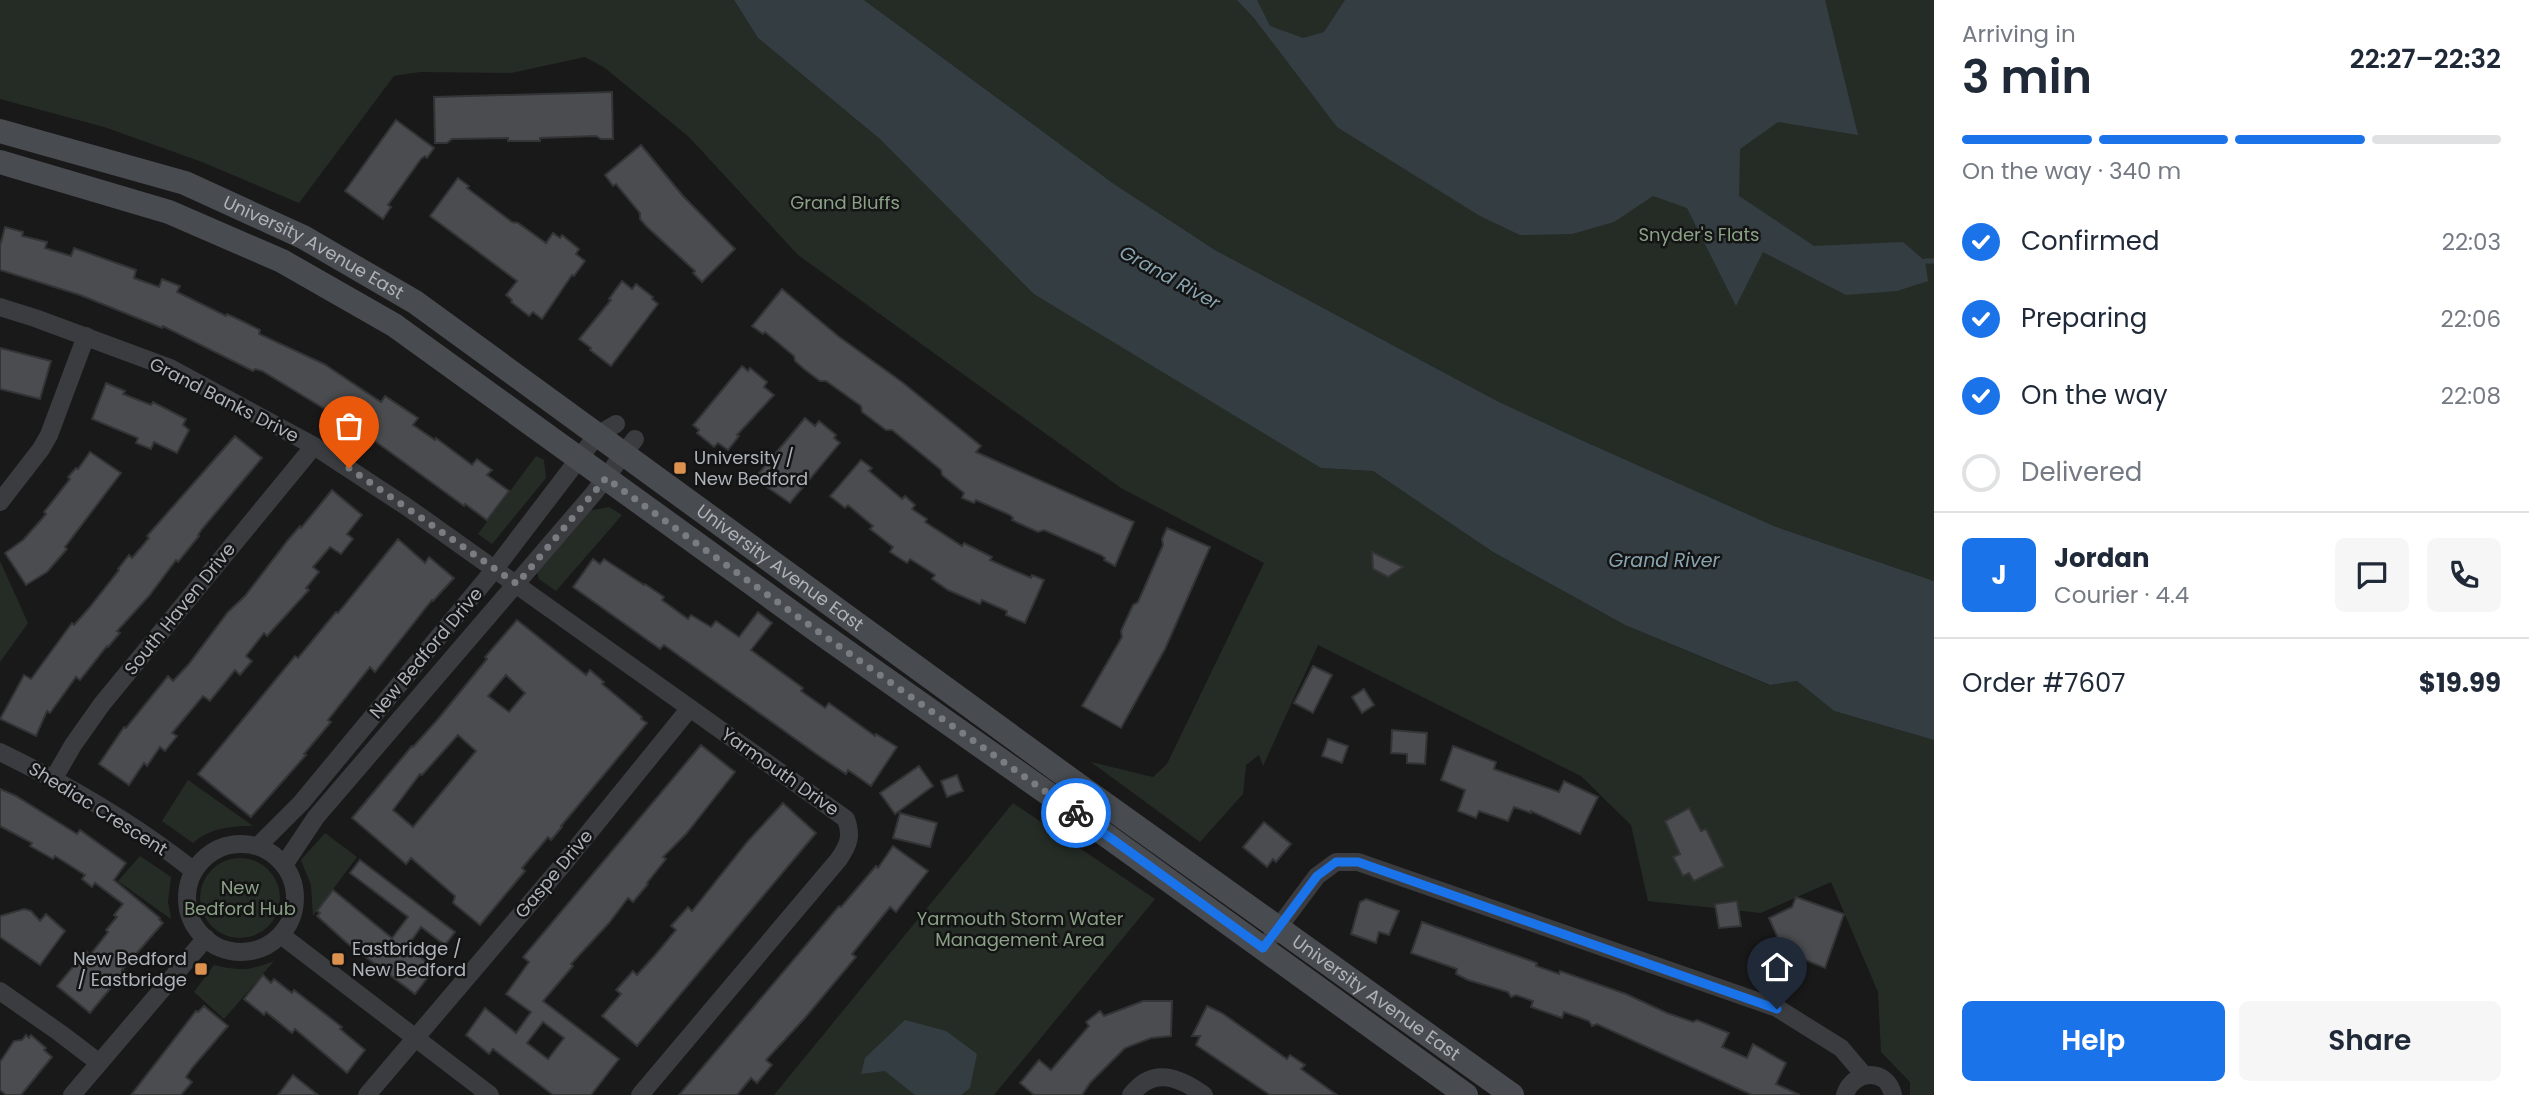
<!DOCTYPE html>
<html lang="en">
<head>
<meta charset="utf-8">
<style>
  :root { --surface:#fff; --page:#f6f6f7; --text:#1f2937; --muted:#747a83; --line:#e0e1e3; --accent:#1a73e8 }
  body { margin:0; font-family:Poppins,sans-serif; background:var(--page); color:var(--text); height:100vh; display:flex; flex-direction:column; font-size:26px; white-space:nowrap }
  * { box-sizing:border-box; margin:0 }
  p { font-size:23px; color:var(--muted) }
  .icon { flex:none; width:38px; height:38px; fill:none; stroke:currentColor; stroke-width:2; stroke-linecap:round; stroke-linejoin:round }
  .map { position:relative; flex:1; overflow:hidden }
  .details { display:flex; flex-direction:column; background:var(--surface); width:595px }
  .details>* { flex:none }
  .pin { position:absolute; display:grid; place-items:center; width:60px; height:60px; color:#fff; margin:-72px -30px; border-radius:50% 50% 50% 0; rotate:-45deg; box-shadow:0 0 7px #0007 }
  .pin .icon { rotate:45deg }
  .courier { position:absolute; display:grid; place-items:center; width:70px; height:70px; margin:-35px; border:5px solid #1a73e8; border-radius:50%; background:#fff; color:#222; box-shadow:0 2px 9px #0007 }
  .headline em { font-style:normal; font-weight:600 }
  .headline div { display:flex; flex-direction:column-reverse }
  .headline { display:flex; align-items:center; justify-content:space-between; height:119px; padding:0 28px }
  h1 { font-size:46px; font-weight:600; line-height:52px }
  .bar { display:grid; grid-template-columns:repeat(4,1fr); gap:10px 7px; align-content:center; height:84px; padding:0 28px }
  .bar i { height:9px; border-radius:5px; background:var(--line) }
  .bar .current { background:var(--accent) }
  .bar p { grid-column:span 4 }
  .line { display:flex; align-items:center; gap:18px; padding:0 28px; border-top:2px solid var(--line) }
  .line div { flex:1 }
  .round { display:grid; place-items:center; flex:none; width:74px; height:74px; border-radius:10px; background:var(--page) }
  ol { padding:0 28px; list-style:none }
  li { display:flex; align-items:center; gap:21px; height:77px }
  li p { margin-inline-start:auto }
  li .icon { padding:7px; border-radius:50%; background:var(--accent); color:#fff; stroke-width:4 }
  li:last-child { color:var(--muted) }
  li i { width:38px; height:38px; border:4px solid var(--line); border-radius:50% }
  .primary-button { display:flex; gap:14px; margin-top:auto; padding:14px 28px }
  .primary-button a { flex:1; height:80px; border-radius:10px; background:var(--accent); color:#fff; font-size:28px; font-weight:600; line-height:80px; text-align:center }
  .primary-button a+a { background:var(--page); color:var(--text) }
  main { display:flex; flex:1; min-height:0 }
  .map>svg:first-child { display:block }
  .green { fill:#252c25 }
  .water { fill:#343e42 }
  .lines { fill:none; stroke-linecap:round; stroke-linejoin:round }
  .stream { stroke:#343e42; stroke-width:5 }
  .building { fill:#4b4c4f; stroke:#333436; stroke-width:2; fill-rule:evenodd }
  .minor { stroke:#3a3c3f; stroke-width:18 }
  .secondary { stroke:#484b4f; stroke-width:24 }
  .done { stroke:#797d81; stroke-width:7; stroke-dasharray:0 12.6 }
  .route { stroke:#1a73e8; stroke-width:9 }
  .poi-dot { fill:#dc914f; stroke:#141415; stroke-width:2.5 }
  .labels { text-anchor:middle; stroke-width:5; stroke-linejoin:round; paint-order:stroke }
  .park-label { font-size:18px; fill:#8aa186; stroke:#141415 }
  .street-label { font-size:18px; fill:#adb3b8; stroke:#141415 }
  .poi-label { font-size:18px; fill:#adb3b8; stroke:#141415; text-anchor:start }
  .water-label { font-size:19px; font-style:italic; fill:#88a4af; stroke:#141415 }
</style>
</head>
<body>
<main>
<div class="map">
<svg width="1934" height="1095" viewBox="0 0 1934 1095">
  <rect width="100%" height="100%" fill="#19191a"/>
  <g class="green">
    <polygon points="0,0 734,0 758,38 881,140 1321,468 1373,471 1493,552 1625,625 1769,685 1797,681 1834,711 1934,740 1934,1095 1910,1095 1910,1082 1881,1052 1878,992 1831,882 1761,913 1648,901 1631,825 1581,776 1318,645 1263,766 1259,755 1246,765 1243,794 1200,842 1091,762 1153,777 1167,764 1264,563 1121,488 798,255 689,137 605,68 585,57 511,73 420,72 394,76 299,203 202,162 104,127 0,99"/>
    <polygon points="864,0 1934,0 1934,581 1774,526 1570,435 1499,402 1215,250 1114,184"/>
    <polygon points="536,456 544,460 546,478 492,544 478,534"/>
    <polygon points="609,507 622,515 556,591 539,579 536,569 582,512"/>
    <polygon points="0,561 28,623 0,662"/>
    <path d="M 188,780 L 253,826 C 231,826 210,828 193,843 L 162,821 Z"/>
    <polygon points="1013,803 1155,899 994,1095 774,1095"/>
    <polygon points="325,833 357,857 313,916 311,885 301,860"/>
    <polygon points="140,856 171,877 168,902 171,919 118,881"/>
    <circle cx="240" cy="898" r="40"/>
    <path d="M 274,961 L 224,1019 L 194,992 L 214,965 C 240,971 249,971 274,961 Z"/>
  </g>
  <g class="water">
    <polygon points="734,0 864,0 1114,184 1215,250 1499,402 1570,435 1774,526 1934,581 1934,740 1834,711 1797,681 1770,685 1625,625 1493,552 1373,471 1321,468 1034,294 881,140 758,38"/>
    <polygon points="1237,0 1257,0 1270,26 1303,38 1324,32 1345,0 1825,0 1858,135 1778,122 1740,149 1739,196 1814,246 1903,242 1925,261 1928,281 1897,291 1846,295 1763,252 1736,306 1687,208 1653,196 1614,222 1572,234 1520,235 1480,216 1337,127 1254,18"/>
    <polygon points="905,1020 946,1031 977,1054 970,1088 961,1095 915,1095 885,1071 861,1074 865,1058"/>
  </g>
  <g class="lines">
    <polyline class="stream" points="1925,261 1934,261"/>
  </g>
  <g class="building">
    <polygon points="612,92 613,139 601,139 596,136 540,138 540,141 508,141 508,138 452,139 447,143 435,143 434,97"/>
    <polygon points="396,120 434,148 427,158 425,156 421,159 388,205 391,207 383,219 345,191"/>
    <polygon points="641,145 683,196 735,249 702,282 693,273 695,271 646,226 640,219 640,213 616,184 613,186 605,175"/>
    <polygon points="458,178 469,186 467,188 512,222 518,223 546,243 553,233 560,238 562,235 579,249 576,254 585,261 574,276 572,275 542,319 533,312 529,316 511,302 512,300 506,295 517,281 430,216"/>
    <polygon points="5,227 23,232 22,236 47,242 45,248 71,256 74,248 136,270 134,278 159,287 162,279 180,286 177,292 226,316 227,314 244,322 260,330 259,334 324,364 381,402 385,396 418,418 413,425 435,440 436,438 472,465 477,459 492,470 487,475 509,491 487,520 465,504 464,506 361,431 262,371 255,369 253,371 163,326 162,328 80,295 0,270 0,246"/>
    <polygon points="622,281 632,289 636,284 653,297 652,299 658,304 611,366 590,350 591,348 579,339 611,300 609,299"/>
    <polygon points="782,289 838,336 902,382 981,446 976,452 1134,522 1115,566 1104,560 1105,558 1101,555 1044,530 1038,532 1027,527 1012,520 1013,518 1010,515 976,500 974,503 962,498 964,493 942,475 941,470 892,430 886,430 862,412 861,406 826,381 820,381 804,369 795,361 794,356 765,332 763,334 752,326"/>
    <polygon points="0,348 51,361 40,399 0,389"/>
    <polygon points="742,366 748,371 750,368 767,382 764,387 774,395 737,435 739,436 728,450 718,443 714,447 697,433 699,430 693,425"/>
    <polygon points="106,383 125,391 123,394 151,405 153,402 186,419 183,425 189,430 177,453 154,442 151,449 136,443 138,438 92,419"/>
    <polygon points="805,418 815,426 819,421 836,435 834,438 840,443 790,503 764,485 768,480 759,473"/>
    <polygon points="235,436 262,458 202,529 198,535 199,536 178,562 176,560 149,596 117,631 120,633 108,647 107,646 80,680 76,677 50,713 47,711 36,736 0,719 24,675 31,679 72,623 74,625 89,608 119,570 118,569 129,555 132,558 149,538 147,536"/>
    <polygon points="90,452 121,473 65,547 67,549 47,572 26,585 5,553 23,540 41,520 46,514 44,512 70,479 68,477 76,468 78,469"/>
    <polygon points="861,460 872,468 869,471 902,499 905,496 915,505 912,509 927,519 925,522 962,546 964,543 992,557 990,560 1031,578 1032,575 1044,580 1025,623 1006,615 1007,611 982,600 980,604 948,590 932,579 935,575 910,559 907,563 890,552 893,547 870,529 873,526 848,505 845,508 830,496"/>
    <polygon points="332,490 362,515 347,534 353,539 341,554 330,547 313,567 319,572 306,588 309,590 267,636 264,633 246,656 252,661 240,675 235,670 210,701 203,696 172,733 177,736 165,751 160,747 147,766 144,763 129,785 99,764 124,727 126,728 168,676 173,681 188,665 228,612 245,596 288,540 300,526 301,528"/>
    <polygon points="1167,528 1210,547 1165,649 1121,728 1082,706 1122,637 1121,631 1133,605 1138,602 1163,545 1162,539"/>
    <polygon points="398,539 425,563 429,557 454,578 433,601 432,600 375,672 370,667 328,720 331,722 304,754 306,755 251,817 198,774 295,656 298,658 336,612 338,613"/>
    <polygon points="1372,552 1403,567 1388,577 1373,569"/>
    <polygon points="593,559 600,564 604,559 644,585 645,584 664,597 662,600 688,619 691,615 711,627 716,621 739,637 758,612 772,623 751,650 803,688 801,691 825,708 829,703 875,736 876,734 897,747 871,786 848,770 846,774 822,758 664,645 660,649 573,587"/>
    <path d="M 517,620 L 586,675 L 590,670 L 604,682 L 602,684 L 642,717 L 641,719 L 647,723 L 561,826 L 562,827 L 551,840 L 548,837 L 522,868 L 525,871 L 480,925 L 453,903 L 455,896 L 411,858 L 406,864 L 352,818 L 412,746 L 413,747 L 438,719 L 487,659 L 485,657 ZM 506,675 L 525,693 L 509,712 L 488,696 ZM 458,735 L 476,751 L 413,827 L 393,810 L 420,774 L 422,775 Z"/>
    <polygon points="1313,666 1332,675 1313,713 1294,703"/>
    <polygon points="1364,689 1374,705 1362,713 1352,697"/>
    <polygon points="1392,730 1427,733 1425,764 1407,763 1407,754 1391,753"/>
    <polygon points="1328,739 1348,746 1342,763 1322,756"/>
    <path d="M 701,745 L 735,772 L 686,834 L 663,857 L 666,859 L 647,883 L 648,884 L 633,902 L 628,898 L 609,923 L 571,964 L 573,966 L 543,1001 L 619,1059 L 591,1095 L 553,1095 L 493,1049 L 489,1054 L 466,1035 L 485,1008 L 516,1033 L 531,1012 L 506,994 L 529,962 L 523,957 ZM 543,1022 L 564,1038 L 548,1059 L 527,1043 Z"/>
    <polygon points="1453,746 1496,762 1494,769 1559,792 1564,781 1598,797 1580,834 1531,811 1531,813 1514,807 1508,821 1479,811 1476,818 1458,811 1465,790 1441,780"/>
    <polygon points="919,766 933,786 895,814 880,793"/>
    <polygon points="957,775 963,791 947,797 941,781"/>
    <polygon points="0,789 16,796 77,834 80,830 126,863 114,880 160,918 159,919 163,923 122,970 125,971 90,1013 57,986 86,951 90,955 108,932 106,930 117,917 114,915 123,904 95,883 92,887 82,879 85,875 55,856 53,859 30,846 32,843 0,826"/>
    <polygon points="783,803 816,833 637,1046 602,1016 621,994 616,990 633,971 637,975 656,954 676,930 671,926 688,907 692,911 748,841"/>
    <polygon points="1689,808 1701,831 1706,829 1724,866 1694,881 1689,873 1683,876 1673,857 1680,854 1665,821"/>
    <polygon points="900,813 937,823 930,847 893,838"/>
    <polygon points="1264,822 1291,844 1276,862 1273,859 1267,867 1243,847"/>
    <polygon points="893,846 928,871 896,912 890,907 852,954 856,957 805,1018 766,1060 772,1065 757,1083 751,1078 737,1095 679,1095 839,906 841,907 876,866 878,868"/>
    <polygon points="360,860 455,932 445,945 421,927 407,947 435,968 415,994 347,943 317,916 320,913 317,911 333,890 392,938 408,917 350,873"/>
    <polygon points="1796,897 1844,914 1825,968 1773,947 1777,936 1769,918 1792,907"/>
    <polygon points="1366,899 1399,911 1389,935 1379,932 1376,943 1351,934 1360,902"/>
    <polygon points="1737,901 1741,926 1719,928 1715,904"/>
    <polygon points="24,909 31,911 40,921 46,914 65,931 40,965 0,937 0,916"/>
    <polygon points="1422,922 1537,963 1536,966 1559,974 1560,971 1626,994 1667,1013 1693,1022 1697,1020 1729,1033 1722,1047 1747,1058 1753,1044 1786,1063 1776,1084 1800,1095 1752,1095 1597,1024 1592,1026 1589,1021 1564,1012 1562,1018 1531,1007 1533,1001 1516,995 1511,997 1508,992 1468,980 1456,974 1457,969 1411,953"/>
    <polygon points="263,975 271,983 274,979 292,993 294,990 342,1027 340,1029 365,1050 347,1073 295,1029 292,1033 266,1012 264,1015 244,999"/>
    <polygon points="1143,1001 1172,1001 1171,1036 1151,1038 1125,1048 1090,1083 1082,1095 1034,1095 1020,1083 1039,1060 1051,1070 1089,1026 1086,1022 1100,1011 1104,1016"/>
    <polygon points="204,1006 228,1026 192,1068 186,1077 192,1082 181,1095 131,1095 196,1011 198,1012"/>
    <polygon points="1207,1006 1222,1013 1287,1059 1290,1055 1305,1065 1301,1069 1337,1095 1270,1095 1196,1045 1200,1036 1192,1036"/>
    <polygon points="26,1035 29,1038 31,1035 46,1048 44,1050 52,1057 21,1095 6,1095 0,1090 0,1062 14,1041 22,1040"/>
    <polygon points="293,1075 318,1095 278,1095"/>
  </g>
  <g class="lines">
    <g class="minor">
      <path d="M 0,307 L 35,318 L 170,368 L 314,446 L 407,507 L 846,819 C 852,836 849,844 839,859 L 640,1095"/>
      <polyline points="0,502 41,449 49,435 86,336"/>
      <path d="M 0,752 C 68,785 135,824 194,871"/>
      <polyline points="54,778 73,745 102,704 314,446"/>
      <circle cx="241" cy="898" r="54"/>
      <polyline points="258,846 301,803 494,570 597,435 616,424"/>
      <polyline points="284,865 316,817 594,493 635,439"/>
      <polyline points="281,935 490,1095"/>
      <polyline points="1272,936 1317,876 1336,862 1358,862 1777,1008 1841,1048 1864,1075"/>
      <polyline points="0,991 60,1033 98,1062"/>
      <polyline points="72,1095 206,938"/>
      <polyline points="367,1095 560,868 690,708"/>
      <path d="M 1131,1095 C 1153,1066 1179,1077 1204,1095"/>
      <path d="M 1845,1095 C 1852,1070 1887,1067 1893,1095"/>
    </g>
    <g class="secondary">
      <path id="s1" d="M 0,131 L 185,183 L 303,237 L 415,302 L 1074,782 L 1512,1095"/>
      <polyline points="0,162 169,212 282,261 394,325 819,632 1060,802 1466,1095"/>
    </g>
  </g>
  <g class="lines">
    <polyline class="done" points="349,468 517,584 606,478 819,632 1076,813"/>
    <polyline class="route" points="1076,813 1263,948 1317,876 1336,862 1358,862 1777,1009"/>
  </g>
  <g class="poi-dot">
    <rect x="673" y="461" width="14" height="14" rx="3.5"/>
    <rect x="331" y="952" width="14" height="14" rx="3.5"/>
    <rect x="194" y="962" width="14" height="14" rx="3.5"/>
  </g>
  <g class="labels">
    <g class="park-label">
      <text x="845" y="209">Grand Bluffs</text>
      <text x="1699" y="241">Snyder's Flats</text>
      <text x="240" y="894">New<tspan x="240" dy="21">Bedford Hub</tspan></text>
      <text x="1020" y="925">Yarmouth Storm Water<tspan x="1020" dy="21">Management Area</tspan></text>
    </g>
    <g class="street-label">
      <text dy="6" stroke="none"><textPath href="#s1" startOffset="336">University Avenue East</textPath></text>
      <text transform="translate(224 400) rotate(27)" y="6">Grand Banks Drive</text>
      <text dy="6" stroke="none"><textPath href="#s1" startOffset="903">University Avenue East</textPath></text>
      <text transform="translate(180 609) rotate(-51)" y="6">South Haven Drive</text>
      <text transform="translate(426 653) rotate(-50)" y="6">New Bedford Drive</text>
      <text transform="translate(780 772) rotate(35)" y="6">Yarmouth Drive</text>
      <text transform="translate(98 809) rotate(32)" y="6">Shediac Crescent</text>
      <text transform="translate(554 874) rotate(-50)" y="6">Gaspe Drive</text>
      <text dy="6" stroke="none"><textPath href="#s1" startOffset="1638">University Avenue East</textPath></text>
    </g>
    <g class="poi-label">
      <text x="694" y="464">University /<tspan x="694" dy="21">New Bedford</tspan></text>
      <text x="352" y="955">Eastbridge /<tspan x="352" dy="21">New Bedford</tspan></text>
      <text x="187" y="965" text-anchor="end">New Bedford<tspan x="187" dy="21">/ Eastbridge</tspan></text>
    </g>
    <g class="water-label">
      <text transform="translate(1170 277) rotate(29)" y="7">Grand River</text>
      <text x="1664" y="567">Grand River</text>
    </g>
  </g>
</svg>
<div class="pin" style="left:349px;top:468px;background:#ea580c"><svg class="icon" aria-label="bag" viewBox="0 0 24 24"><path d="M5 8h14l-1 12H6zM9 8a3 3 0 0 1 6 0"/></svg></div>
<div class="pin" style="left:1777px;top:1009px;background:#1f2937"><svg class="icon" aria-label="home" viewBox="0 0 24 24"><path d="M3 11l9-7 9 7M6 9v11h12V9"/></svg></div>
<div class="courier" style="left:1076px;top:813px"><svg class="icon" aria-label="bike" viewBox="0 0 24 24"><circle cx="6" cy="16" r="4"/><circle cx="18" cy="16" r="4"/><path d="M6 16l4-8h5l3 8M10 8l3 8H6M13 5h3"/></svg></div>
</div>
<section class="details">
<div class="headline"><div><h1>3 min</h1><p>Arriving in</p></div><em>22:27–22:32</em></div>
<div class="bar"><i class="current"></i><i class="current"></i><i class="current"></i><i></i><p>On the way · 340 m</p></div>
<ol>
<li><svg class="icon" aria-label="check" viewBox="0 0 24 24"><path d="M5 12l5 5 9-10"/></svg>Confirmed<p>22:03</p></li>
<li><svg class="icon" aria-label="check" viewBox="0 0 24 24"><path d="M5 12l5 5 9-10"/></svg>Preparing<p>22:06</p></li>
<li><svg class="icon" aria-label="check" viewBox="0 0 24 24"><path d="M5 12l5 5 9-10"/></svg>On the way<p>22:08</p></li>
<li><i></i>Delivered</li>
</ol>
<div class="line" style="height:126px"><b class="round" style="background:var(--accent);color:#fff">J</b><div><b>Jordan</b><p>Courier · 4.4</p></div><a class="round"><svg class="icon" aria-label="chat" viewBox="0 0 24 24"><path d="M4 5h16v11H9l-5 4z"/></svg></a><a class="round"><svg class="icon" aria-label="phone" viewBox="0 0 24 24"><path d="M5 4h4l2 5-3 2q2 4 5 5l2-3 5 2v4C11 20 4 13 5 4z"/></svg></a></div>
<div class="line" style="height:91px"><div>Order #7607</div><b>$19.99</b></div>
<div class="primary-button"><a>Help</a><a>Share</a></div>
</section>
</main>
</body>
</html>
